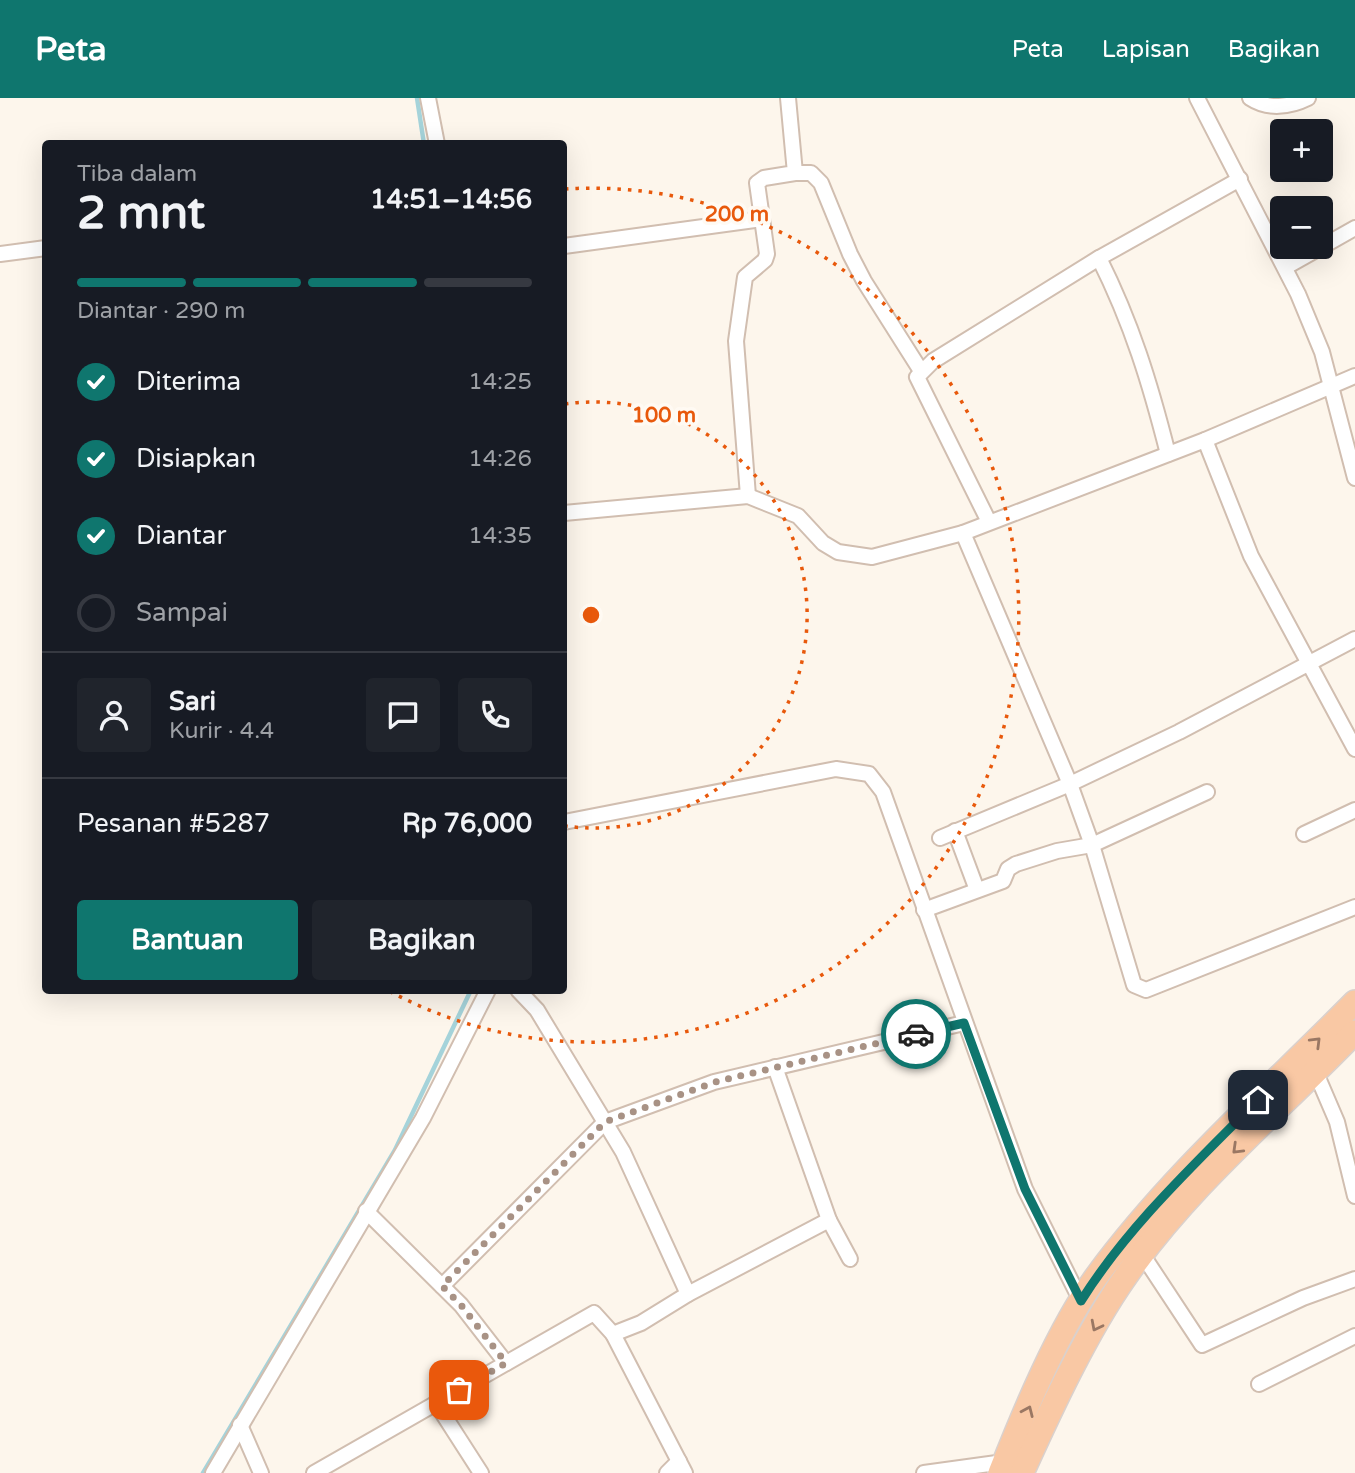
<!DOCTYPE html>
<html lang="id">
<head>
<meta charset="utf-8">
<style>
  :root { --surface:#171b24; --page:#20242c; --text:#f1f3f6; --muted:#9ea1a6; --line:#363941; --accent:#0f766e }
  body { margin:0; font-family:"Varela Round",sans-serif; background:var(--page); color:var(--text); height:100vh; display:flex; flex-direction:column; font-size:26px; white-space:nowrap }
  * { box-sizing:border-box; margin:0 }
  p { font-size:23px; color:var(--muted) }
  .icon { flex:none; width:38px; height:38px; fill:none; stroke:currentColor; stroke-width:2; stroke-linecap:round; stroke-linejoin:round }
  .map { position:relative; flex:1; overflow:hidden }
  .drawer { position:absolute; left:42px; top:42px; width:525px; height:854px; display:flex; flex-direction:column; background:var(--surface); border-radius:7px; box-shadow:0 7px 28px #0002 }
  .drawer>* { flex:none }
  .controls { position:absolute; left:1270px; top:21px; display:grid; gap:14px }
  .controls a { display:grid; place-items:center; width:63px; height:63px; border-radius:7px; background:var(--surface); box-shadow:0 7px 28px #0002; font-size:35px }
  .pin { position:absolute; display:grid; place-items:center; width:60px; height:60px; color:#fff; margin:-30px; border-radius:14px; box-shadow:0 4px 10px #0006 }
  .courier { position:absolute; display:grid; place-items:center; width:70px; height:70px; margin:-35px; border:5px solid #0f766e; border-radius:50%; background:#fff; color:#222; box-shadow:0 2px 9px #0007 }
  .summary em { font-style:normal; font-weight:800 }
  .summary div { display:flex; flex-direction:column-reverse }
  .summary { display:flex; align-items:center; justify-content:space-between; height:119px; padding:0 35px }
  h1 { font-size:46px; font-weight:800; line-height:52px }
  .bar { display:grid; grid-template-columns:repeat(4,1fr); gap:10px 7px; align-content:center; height:84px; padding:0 35px }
  .bar i { height:9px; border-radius:5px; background:var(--line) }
  .bar .active { background:var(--accent) }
  .bar p { grid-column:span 4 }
  .line { display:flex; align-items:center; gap:18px; padding:0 35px; border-top:2px solid var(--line) }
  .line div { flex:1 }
  .round { display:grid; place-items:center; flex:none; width:74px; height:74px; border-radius:7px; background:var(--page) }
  ol { padding:0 35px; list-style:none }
  li { display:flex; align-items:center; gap:21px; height:77px }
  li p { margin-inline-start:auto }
  li .icon { padding:7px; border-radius:50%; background:var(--accent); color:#fff; stroke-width:4 }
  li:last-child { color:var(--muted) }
  li i { width:38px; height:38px; border:4px solid var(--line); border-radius:50% }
  .cta { display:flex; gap:14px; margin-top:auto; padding:14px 35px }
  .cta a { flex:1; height:80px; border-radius:7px; background:var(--accent); color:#fff; font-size:28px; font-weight:800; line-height:80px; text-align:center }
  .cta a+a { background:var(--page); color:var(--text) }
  header { display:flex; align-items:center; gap:42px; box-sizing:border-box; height:98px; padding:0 35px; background:var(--accent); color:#fff }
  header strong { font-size:33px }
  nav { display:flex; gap:38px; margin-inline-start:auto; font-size:24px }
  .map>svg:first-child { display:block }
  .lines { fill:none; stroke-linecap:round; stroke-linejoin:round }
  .stream { stroke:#a5d3da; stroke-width:4.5 }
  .minor-casing { stroke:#d1beb0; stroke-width:18 }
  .trunk-casing { stroke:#dad1cd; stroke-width:26 }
  .minor { stroke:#fff; stroke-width:14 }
  .trunk { stroke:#f9c8a4; stroke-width:23 }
  .oneway { stroke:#9a7763 }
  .done { stroke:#a89285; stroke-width:7; stroke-dasharray:0 12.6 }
  .route { stroke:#0f766e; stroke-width:9 }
  .ring { fill:none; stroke:#e8590c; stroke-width:3.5; stroke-dasharray:3.5 7 }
  .centre { fill:#e8590c; stroke:#fffaf3; stroke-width:3.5 }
  .ring-label { font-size:21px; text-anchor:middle; font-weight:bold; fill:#e8590c; stroke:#fffaf3; stroke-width:7; stroke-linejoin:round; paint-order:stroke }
</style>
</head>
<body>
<header>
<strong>Peta</strong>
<nav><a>Peta</a><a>Lapisan</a><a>Bagikan</a></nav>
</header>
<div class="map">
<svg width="1355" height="1375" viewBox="0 0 1355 1375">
  <rect width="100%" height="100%" fill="#fdf6ec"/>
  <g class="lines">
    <g class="stream">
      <polyline points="417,0 424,46"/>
      <polyline points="203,1375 395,1052 471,892"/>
    </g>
    <g class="minor-casing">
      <g id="minor">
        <polyline points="428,0 437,46"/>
        <polyline points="1197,0 1298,196 1322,254 1355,380"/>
        <path d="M 1250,0 C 1268,12 1290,9 1308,0"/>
        <polyline points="795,75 811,75 821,85 850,156 864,183 921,273"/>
        <polyline points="564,148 762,121"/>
        <polyline points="0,156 46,150"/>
        <polyline points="1286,169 1355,130"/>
        <polyline points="1205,342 1251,458 1355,651"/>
        <path d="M 1168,356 C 1150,285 1132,226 1099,160 L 1240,81"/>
        <polyline points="748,398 736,243 745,179 765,162 767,156 757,85 764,80 795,75 788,0"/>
        <polyline points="564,415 748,398 798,418 823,445 838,454 872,459 963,435 1205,342 1355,278"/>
        <polyline points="989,424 917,279 933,263 1099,160"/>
        <polyline points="963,435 1070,686 1092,747 1134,887 1146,892 1355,809"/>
        <polyline points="564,724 836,671 869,676 883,694 1025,1091 1081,1203"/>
        <polyline points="955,733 977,792"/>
        <polyline points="1304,736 1355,712"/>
        <polyline points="940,740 1070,686 1179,634 1355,541"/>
        <polyline points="924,812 1003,783 1008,771 1016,766 1057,753 1092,747 1207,694"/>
        <polyline points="775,969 829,1122 850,1161"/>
        <polyline points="1316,975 1337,1024 1355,1098"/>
        <polyline points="366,1113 461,1207 506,1265"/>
        <polyline points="1142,1156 1202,1247 1303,1200 1355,1181"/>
        <polyline points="442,1188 605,1024 714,984 964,925"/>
        <polyline points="688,1196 829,1122"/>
        <polyline points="613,1236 685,1375"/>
        <polyline points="1259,1286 1355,1238"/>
        <polyline points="436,1305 481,1375"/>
        <polyline points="240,1327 261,1375"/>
        <polyline points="213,1375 423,1020 488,892"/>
        <polyline points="314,1375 594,1215 613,1236 641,1225 688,1196 623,1054 537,912 518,892"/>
        <polyline points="667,1375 679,1363"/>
        <polyline points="924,1375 1004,1364"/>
      </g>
    </g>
    <g class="trunk-casing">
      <g id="trunk">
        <path d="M 1000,1375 C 1024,1314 1058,1232 1096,1179 C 1170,1078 1267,993 1355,904"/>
        <path d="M 1022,1375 C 1050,1313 1087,1233 1126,1178 C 1190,1086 1278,1014 1355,934"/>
      </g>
    </g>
    <use href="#minor" class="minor"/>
    <use href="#trunk" class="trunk"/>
  </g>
  <defs><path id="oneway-chevron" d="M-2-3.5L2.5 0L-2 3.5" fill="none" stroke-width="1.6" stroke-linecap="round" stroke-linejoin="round" transform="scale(1.75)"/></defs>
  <g class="oneway">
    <use href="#oneway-chevron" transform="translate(1316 944) rotate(-45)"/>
    <use href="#oneway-chevron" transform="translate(1237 1051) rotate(136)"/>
    <use href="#oneway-chevron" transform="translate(1096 1228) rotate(117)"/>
    <use href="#oneway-chevron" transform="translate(1028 1313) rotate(-66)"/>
  </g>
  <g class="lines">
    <polyline class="done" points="459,1292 506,1265 461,1207 442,1188 605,1024 715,984 916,936"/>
    <path class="route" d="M 916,936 L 964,925 L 1025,1091 L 1081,1203 C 1128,1128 1196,1065 1258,1002"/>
  </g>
  <g class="ring">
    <path d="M565 306A213 213 0 1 1 565 728"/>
    <path d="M565 91A427 427 0 1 1 391 894"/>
  </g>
  <circle cx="591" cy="517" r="10" class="centre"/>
  <g class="ring-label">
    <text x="737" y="123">200 m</text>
    <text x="664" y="324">100 m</text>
  </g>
</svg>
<div class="controls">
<a>+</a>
<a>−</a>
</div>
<div class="pin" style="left:459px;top:1292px;background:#ea580c"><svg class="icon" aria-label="bag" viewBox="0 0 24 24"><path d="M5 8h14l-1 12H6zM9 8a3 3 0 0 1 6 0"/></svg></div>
<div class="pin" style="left:1258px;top:1002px;background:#1f2937"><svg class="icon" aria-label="home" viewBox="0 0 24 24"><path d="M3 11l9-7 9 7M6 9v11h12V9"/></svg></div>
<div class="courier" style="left:916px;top:936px"><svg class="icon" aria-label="car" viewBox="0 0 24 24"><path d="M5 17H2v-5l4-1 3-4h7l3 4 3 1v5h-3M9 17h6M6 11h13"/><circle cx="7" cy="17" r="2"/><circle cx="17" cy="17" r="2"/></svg></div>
<section class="drawer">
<div class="summary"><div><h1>2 mnt</h1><p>Tiba dalam</p></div><em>14:51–14:56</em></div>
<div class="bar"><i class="active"></i><i class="active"></i><i class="active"></i><i></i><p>Diantar · 290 m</p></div>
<ol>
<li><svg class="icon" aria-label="check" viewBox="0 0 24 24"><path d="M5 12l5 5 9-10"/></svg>Diterima<p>14:25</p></li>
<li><svg class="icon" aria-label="check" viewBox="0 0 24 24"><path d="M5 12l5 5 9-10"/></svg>Disiapkan<p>14:26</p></li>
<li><svg class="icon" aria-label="check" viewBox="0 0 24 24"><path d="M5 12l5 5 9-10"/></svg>Diantar<p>14:35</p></li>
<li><i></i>Sampai</li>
</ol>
<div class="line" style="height:126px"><a class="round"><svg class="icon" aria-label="person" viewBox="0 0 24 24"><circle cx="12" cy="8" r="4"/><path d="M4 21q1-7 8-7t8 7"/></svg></a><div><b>Sari</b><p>Kurir · 4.4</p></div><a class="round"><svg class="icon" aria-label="chat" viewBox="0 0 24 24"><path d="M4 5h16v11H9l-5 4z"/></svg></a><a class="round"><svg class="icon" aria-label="phone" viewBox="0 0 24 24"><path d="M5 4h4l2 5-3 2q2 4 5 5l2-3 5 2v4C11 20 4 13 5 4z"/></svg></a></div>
<div class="line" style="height:91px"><div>Pesanan #5287</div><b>Rp 76,000</b></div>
<div class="cta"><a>Bantuan</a><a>Bagikan</a></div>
</section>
</div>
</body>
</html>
